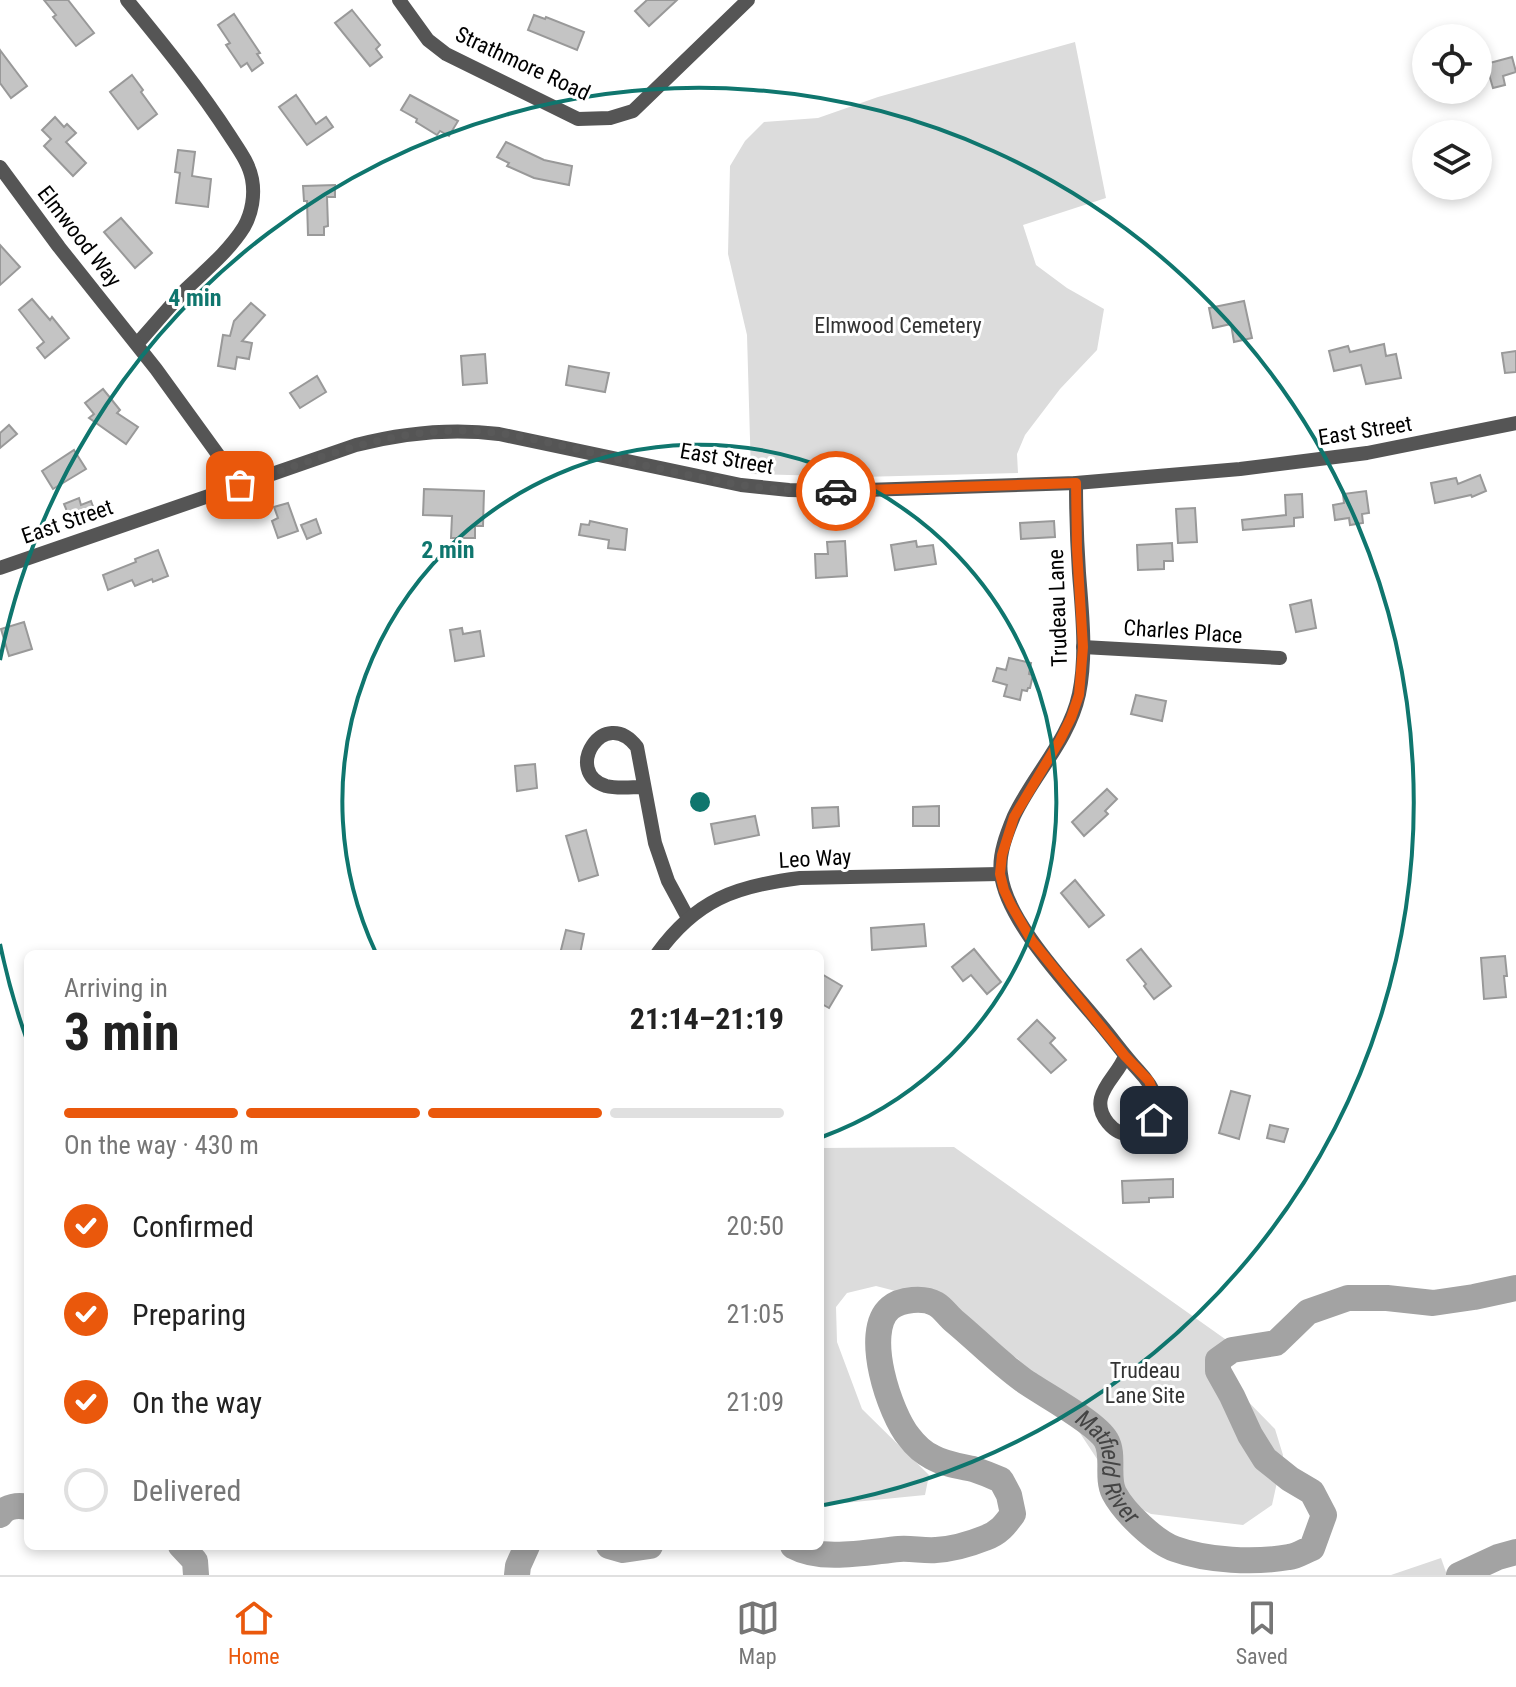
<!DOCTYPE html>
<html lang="en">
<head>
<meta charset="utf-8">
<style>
  :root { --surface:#fff; --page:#f2f2f2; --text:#222; --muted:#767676; --line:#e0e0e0; --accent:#ea580c }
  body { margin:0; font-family:"Roboto Condensed",sans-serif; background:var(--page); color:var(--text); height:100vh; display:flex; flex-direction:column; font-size:30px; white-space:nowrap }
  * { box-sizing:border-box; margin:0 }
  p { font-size:26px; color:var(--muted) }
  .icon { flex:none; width:44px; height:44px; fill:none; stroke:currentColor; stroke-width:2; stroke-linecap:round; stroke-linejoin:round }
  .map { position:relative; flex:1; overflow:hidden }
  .sheet { position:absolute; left:24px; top:950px; width:800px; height:600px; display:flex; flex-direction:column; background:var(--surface); border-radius:12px; box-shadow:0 4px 12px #0003 }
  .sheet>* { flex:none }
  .controls { position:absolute; left:1412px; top:24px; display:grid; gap:16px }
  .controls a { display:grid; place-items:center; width:80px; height:80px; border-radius:50%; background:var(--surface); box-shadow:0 4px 12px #0003; font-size:40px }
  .pin { position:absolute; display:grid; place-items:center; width:68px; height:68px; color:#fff; margin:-34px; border-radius:16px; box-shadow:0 4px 12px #0006 }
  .courier { position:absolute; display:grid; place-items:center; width:80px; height:80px; margin:-40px; border:6px solid #ea580c; border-radius:50%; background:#fff; color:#222; box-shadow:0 2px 10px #0007 }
  .summary em { font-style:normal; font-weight:700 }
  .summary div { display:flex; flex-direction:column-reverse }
  .summary { display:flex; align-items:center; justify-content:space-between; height:136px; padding:0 40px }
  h1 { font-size:52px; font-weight:700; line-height:60px }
  .bar { display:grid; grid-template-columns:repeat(4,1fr); gap:12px 8px; align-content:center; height:96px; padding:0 40px }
  .bar i { height:10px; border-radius:6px; background:var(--line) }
  .bar .on { background:var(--accent) }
  .bar p { grid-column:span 4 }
  ol { padding:0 40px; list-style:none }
  li { display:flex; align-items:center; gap:24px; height:88px }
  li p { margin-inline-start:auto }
  li .icon { padding:8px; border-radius:50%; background:var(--accent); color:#fff; stroke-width:4 }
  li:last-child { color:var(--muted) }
  li i { width:44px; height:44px; border:4px solid var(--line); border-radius:50% }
  .tabs { display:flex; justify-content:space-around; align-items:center; height:112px; border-top:2px solid var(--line); background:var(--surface); font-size:22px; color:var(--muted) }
  .tabs a { display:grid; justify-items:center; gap:4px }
  .tabs .on { color:var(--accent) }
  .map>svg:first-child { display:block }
  .green { fill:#dcdcdc }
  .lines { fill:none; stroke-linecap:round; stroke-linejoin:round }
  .river { stroke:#a3a3a3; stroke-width:26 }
  .building { fill:#c4c4c4; stroke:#999; stroke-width:2 }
  .minor { stroke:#555; stroke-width:14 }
  .done { stroke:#595959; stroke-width:8; stroke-dasharray:0 14.4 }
  .route { stroke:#ea580c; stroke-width:10 }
  .ring { fill:none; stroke:#0f766e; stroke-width:4 }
  .labels { text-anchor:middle; stroke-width:6; stroke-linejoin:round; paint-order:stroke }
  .street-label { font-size:22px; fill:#000; stroke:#fff }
  .park-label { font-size:22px; fill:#333; stroke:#fff }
  .water-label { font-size:24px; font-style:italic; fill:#444; stroke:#fff }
  .centre { fill:#0f766e; stroke:#fff; stroke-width:4 }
  .ring-label { font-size:24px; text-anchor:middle; font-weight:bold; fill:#0f766e; stroke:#fff; stroke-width:6; stroke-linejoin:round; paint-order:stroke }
</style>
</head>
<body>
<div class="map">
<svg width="1516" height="1575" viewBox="0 0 1516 1575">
  <rect width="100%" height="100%" fill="#fff"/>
  <g class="green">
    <polygon points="1075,42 1106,198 1023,225 1036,265 1067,288 1104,309 1097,350 1060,389 1025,435 1017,454 1018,473 860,477 751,474 747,335 728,254 730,166 745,141 764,122 818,118 878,97"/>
    <polygon points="954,1147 1242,1351 1228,1364 1227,1380 1275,1429 1283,1455 1272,1505 1243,1525 1151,1514 1124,1500 1076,1427 1018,1359 923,1298 876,1286 847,1293 836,1307 837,1342 862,1409 929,1475 925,1495 834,1504 820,1503 820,1148"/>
    <polygon points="1441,1558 1447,1575 1391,1575"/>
  </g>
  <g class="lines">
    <g class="river">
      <path d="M 0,1515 C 6,1506 18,1505 28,1507"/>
      <polyline points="181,1546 195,1561 196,1575"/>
      <polyline points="609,1546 623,1550 650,1546"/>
      <path id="s1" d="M 793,1546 C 822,1562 867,1552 899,1549 C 911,1548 924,1551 936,1550 C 953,1549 970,1544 985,1538 C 999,1533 1005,1525 1013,1514 L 1009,1495 L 1001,1480 C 992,1476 982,1472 973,1469 C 959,1466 944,1464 932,1457 C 924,1453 915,1445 909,1437 C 890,1414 862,1332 890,1308 C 901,1299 924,1297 936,1304 C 943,1308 948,1316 954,1321 C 977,1340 998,1362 1023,1380 C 1041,1393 1096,1422 1106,1440 C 1115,1455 1106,1477 1114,1493 C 1124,1512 1155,1542 1175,1549 C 1208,1561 1255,1563 1289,1557 C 1297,1556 1304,1551 1312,1548 L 1324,1515 L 1312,1492 L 1290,1479 L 1265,1459 L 1250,1435 L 1232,1396 L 1218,1371 L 1218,1360 L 1232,1350 L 1276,1343 L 1308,1312 L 1348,1298 L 1387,1298 L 1433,1303 L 1474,1297 L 1516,1288"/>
      <polyline points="517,1575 518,1566 527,1546"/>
      <polyline points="1459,1575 1498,1557 1516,1552"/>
    </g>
  </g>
  <g class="building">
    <polygon points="44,0 68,0 94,33 76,46 53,17 56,15"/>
    <polygon points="647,0 677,0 649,26 635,11"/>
    <polygon points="352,10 380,45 376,49 382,57 370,66 335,23"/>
    <polygon points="234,14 260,53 257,54 263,63 252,71 247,63 241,67 226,45 230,43 218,25"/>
    <polygon points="534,15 545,19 546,17 584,32 577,50 528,30"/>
    <polygon points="0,50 27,86 11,98 0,83"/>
    <polygon points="1512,57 1516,72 1503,76 1505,85 1493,88 1486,64"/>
    <polygon points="132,75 143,90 141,92 157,114 138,129 110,92"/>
    <polygon points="296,95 316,124 326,117 333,127 307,145 279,107"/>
    <polygon points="410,95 458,121 449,136 440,131 437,135 416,122 417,119 401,110"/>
    <polygon points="55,117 64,127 67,124 76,133 66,142 86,163 73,176 44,146 51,139 42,130"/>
    <polygon points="506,142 544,160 572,166 569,185 534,178 507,166 509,163 497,157"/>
    <polygon points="178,150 195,152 192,176 211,179 208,207 176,203 180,173 175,172"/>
    <polygon points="335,185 335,197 327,197 328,226 324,227 324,235 308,235 307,201 304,201 303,186"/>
    <polygon points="121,218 152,253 135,268 104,232"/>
    <polygon points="0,245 20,267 0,285"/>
    <polygon points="32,299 50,320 52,317 69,338 45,358 37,348 44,342 19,310"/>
    <polygon points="1244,301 1252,338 1234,342 1231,324 1213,328 1209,308"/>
    <polygon points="251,303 265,315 242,341 252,343 249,359 237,357 235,369 218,366 223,335 230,336 234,321"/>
    <polygon points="1384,344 1386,356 1396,354 1401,378 1366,384 1361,365 1334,371 1329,351 1348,346 1350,352"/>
    <polygon points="1516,351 1516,372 1505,373 1502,353"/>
    <polygon points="485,354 487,383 463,385 461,356"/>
    <polygon points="569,366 609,373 605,392 566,385"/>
    <polygon points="317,376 326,392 300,408 290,393"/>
    <polygon points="103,389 120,410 117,413 138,427 126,444 89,418 94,414 85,403"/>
    <polygon points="9,425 17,434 0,448 0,433"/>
    <polygon points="74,450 86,469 53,489 42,471"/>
    <polygon points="1480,475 1486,491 1472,497 1471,495 1435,503 1431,483 1456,478 1458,484"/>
    <polygon points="424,489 484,491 483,526 475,526 475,538 451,538 452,516 423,515"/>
    <polygon points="1366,491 1369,513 1362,514 1363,523 1350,525 1349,518 1335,520 1333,505 1344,503 1343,494"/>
    <polygon points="1302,494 1303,517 1294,518 1294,526 1243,530 1242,520 1286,515 1285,495"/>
    <polygon points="79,498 81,505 91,501 95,512 71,521 64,504"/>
    <polygon points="288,503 298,531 278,538 272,521 278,518 274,507"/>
    <polygon points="1195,508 1197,542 1178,543 1176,509"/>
    <polygon points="316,519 321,533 307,539 301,525"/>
    <polygon points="590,521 627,529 625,550 608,548 609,540 579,535 581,524 589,525"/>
    <polygon points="1054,521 1055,537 1021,539 1020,523"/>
    <polygon points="845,541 847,576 816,578 815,554 828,554 827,542"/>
    <polygon points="916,541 917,547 933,545 936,564 895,570 891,545"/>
    <polygon points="1172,543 1173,561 1164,561 1164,569 1138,570 1137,545"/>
    <polygon points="158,550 168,576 153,582 152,579 135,586 132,580 108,590 103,575 136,562 135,559"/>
    <polygon points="1311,600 1316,628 1296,632 1290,605"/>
    <polygon points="24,622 32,649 9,656 1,629"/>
    <polygon points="462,628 463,634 480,631 484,656 455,661 450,630"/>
    <polygon points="1009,658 1031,663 1029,674 1033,675 1030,688 1028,688 1027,691 1022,690 1020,700 1004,696 1007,685 993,681 997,668 1006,670"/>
    <polygon points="1136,695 1166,701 1162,721 1131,714"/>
    <polygon points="535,764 537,788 517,791 515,766"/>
    <polygon points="1107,789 1117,799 1105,811 1108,814 1084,836 1072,822"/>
    <polygon points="939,806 939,826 913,826 913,807"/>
    <polygon points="838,807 839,826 813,828 812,808"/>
    <polygon points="755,816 759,835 715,844 711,824"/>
    <polygon points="586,830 598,875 579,881 566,836"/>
    <polygon points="1075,880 1104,915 1089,927 1061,893"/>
    <polygon points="924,924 926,946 872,950 871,928"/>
    <polygon points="566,930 584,934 580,954 560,954"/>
    <polygon points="974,949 1001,982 987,994 971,975 963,981 952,967"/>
    <polygon points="1141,949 1171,986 1154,999 1144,986 1146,984 1127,960"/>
    <polygon points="1505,956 1507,976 1504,976 1506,997 1484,999 1481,958"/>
    <polygon points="820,973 842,986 829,1008 820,1003"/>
    <polygon points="1037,1020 1055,1038 1050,1043 1066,1060 1051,1073 1018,1039"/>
    <polygon points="1231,1091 1250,1096 1239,1139 1219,1133"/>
    <polygon points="1270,1125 1288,1129 1284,1142 1267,1138"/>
    <polygon points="1173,1179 1173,1197 1149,1198 1149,1202 1123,1203 1122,1181"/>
  </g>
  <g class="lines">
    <g class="minor">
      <path d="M 127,0 C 163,44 199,88 230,136 C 239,150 249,163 252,179 C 255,195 252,213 244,227 C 229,251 206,270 186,289 C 169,307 153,326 137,344"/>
      <polyline points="399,0 428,40 446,54 578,119 610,118 633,111 748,0"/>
      <polyline points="0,167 59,247 156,369 240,485"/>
      <path d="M 1076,483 C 1076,513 1077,543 1079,573 C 1082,612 1087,655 1079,694 C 1069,740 1034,774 1014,816 C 1007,833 998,855 1001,874 C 1006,920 1067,984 1096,1019 C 1111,1036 1123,1054 1138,1070 C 1153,1086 1168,1110 1148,1128 C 1144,1132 1137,1135 1132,1135 C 1113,1135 1097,1115 1101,1098 C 1105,1082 1120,1071 1125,1056"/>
      <path d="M 0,568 L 356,445 C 403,433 451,428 499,434 L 741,485 L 789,490 L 835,491 L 1076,483 L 1240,469 L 1367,453 L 1516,423"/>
      <polyline points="1083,647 1280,658"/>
      <path d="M 644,787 C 632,787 617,789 606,786 C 562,772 604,704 637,747 L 655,843 L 668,881 L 688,918"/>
      <path d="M 657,954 C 696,900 735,886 800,878 L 1000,874"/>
    </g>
  </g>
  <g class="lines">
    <path class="done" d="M 240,485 C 317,459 394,426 477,431 C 513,433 550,443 585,451 C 637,464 689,476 741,485 L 771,489 L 836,491"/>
    <polyline class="route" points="836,491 1076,483 1077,549 1083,647 1079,695 1071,718 1060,740 1014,817 1002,855 1000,874 1004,890 1011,905 1032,941 1125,1056 1149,1081 1158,1105 1154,1120"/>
  </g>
  <g class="ring">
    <path d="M376 953A357 357 0 1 1 822 1137"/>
    <path d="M27 1040A714 714 0 0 1 0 944M0 660A714 714 0 1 1 824 1505"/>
  </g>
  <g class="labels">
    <g class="street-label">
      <text transform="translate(523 63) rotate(25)" y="8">Strathmore Road</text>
      <text transform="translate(80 236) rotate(52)" y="8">Elmwood Way</text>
      <text transform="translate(1365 430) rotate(-9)" y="8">East Street</text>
      <text transform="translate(727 458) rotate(10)" y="8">East Street</text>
      <text transform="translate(67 521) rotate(-19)" y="8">East Street</text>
      <text transform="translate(1057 608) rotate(-92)" y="8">Trudeau Lane</text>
      <text transform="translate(1183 631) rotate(4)" y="8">Charles Place</text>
      <text transform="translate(815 858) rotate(-3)" y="8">Leo Way</text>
    </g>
    <g class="park-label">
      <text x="898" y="333">Elmwood Cemetery</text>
      <text x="1145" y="1378">Trudeau<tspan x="1145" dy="25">Lane Site</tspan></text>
    </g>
    <g class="water-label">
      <text dy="8" stroke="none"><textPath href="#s1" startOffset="804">Matfield River</textPath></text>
    </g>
  </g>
  <circle cx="700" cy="802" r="12" class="centre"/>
  <g class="ring-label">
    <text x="195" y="306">4 min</text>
    <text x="448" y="558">2 min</text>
  </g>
</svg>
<div class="controls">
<a><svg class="icon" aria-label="locate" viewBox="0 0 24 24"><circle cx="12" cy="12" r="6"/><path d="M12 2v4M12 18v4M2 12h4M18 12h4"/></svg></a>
<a><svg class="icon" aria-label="layers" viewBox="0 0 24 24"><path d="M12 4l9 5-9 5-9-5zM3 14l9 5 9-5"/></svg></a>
</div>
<div class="pin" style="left:240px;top:485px;background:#ea580c"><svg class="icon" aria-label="bag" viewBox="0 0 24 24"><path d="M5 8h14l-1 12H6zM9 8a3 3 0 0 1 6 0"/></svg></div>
<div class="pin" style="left:1154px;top:1120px;background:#1f2937"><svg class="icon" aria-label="home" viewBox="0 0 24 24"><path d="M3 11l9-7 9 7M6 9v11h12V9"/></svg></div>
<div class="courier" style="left:836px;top:491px"><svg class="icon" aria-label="car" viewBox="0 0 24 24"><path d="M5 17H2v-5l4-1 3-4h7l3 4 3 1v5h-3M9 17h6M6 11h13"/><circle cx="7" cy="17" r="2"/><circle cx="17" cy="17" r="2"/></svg></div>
<section class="sheet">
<div class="summary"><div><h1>3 min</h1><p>Arriving in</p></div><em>21:14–21:19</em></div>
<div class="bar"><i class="on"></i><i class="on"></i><i class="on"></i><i></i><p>On the way · 430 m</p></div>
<ol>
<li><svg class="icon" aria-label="check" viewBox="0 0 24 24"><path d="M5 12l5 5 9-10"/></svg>Confirmed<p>20:50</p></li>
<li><svg class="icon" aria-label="check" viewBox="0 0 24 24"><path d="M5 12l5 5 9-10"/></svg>Preparing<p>21:05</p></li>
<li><svg class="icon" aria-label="check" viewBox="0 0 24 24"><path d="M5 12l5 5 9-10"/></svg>On the way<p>21:09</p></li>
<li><i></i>Delivered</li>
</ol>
</section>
</div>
<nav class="tabs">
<a class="on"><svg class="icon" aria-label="home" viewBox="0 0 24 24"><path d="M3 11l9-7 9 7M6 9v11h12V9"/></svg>Home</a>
<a><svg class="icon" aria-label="map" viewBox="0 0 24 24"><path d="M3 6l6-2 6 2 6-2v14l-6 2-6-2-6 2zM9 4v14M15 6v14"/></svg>Map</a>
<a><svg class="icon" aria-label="saved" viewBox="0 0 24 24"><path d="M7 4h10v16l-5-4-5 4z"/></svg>Saved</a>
</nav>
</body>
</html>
